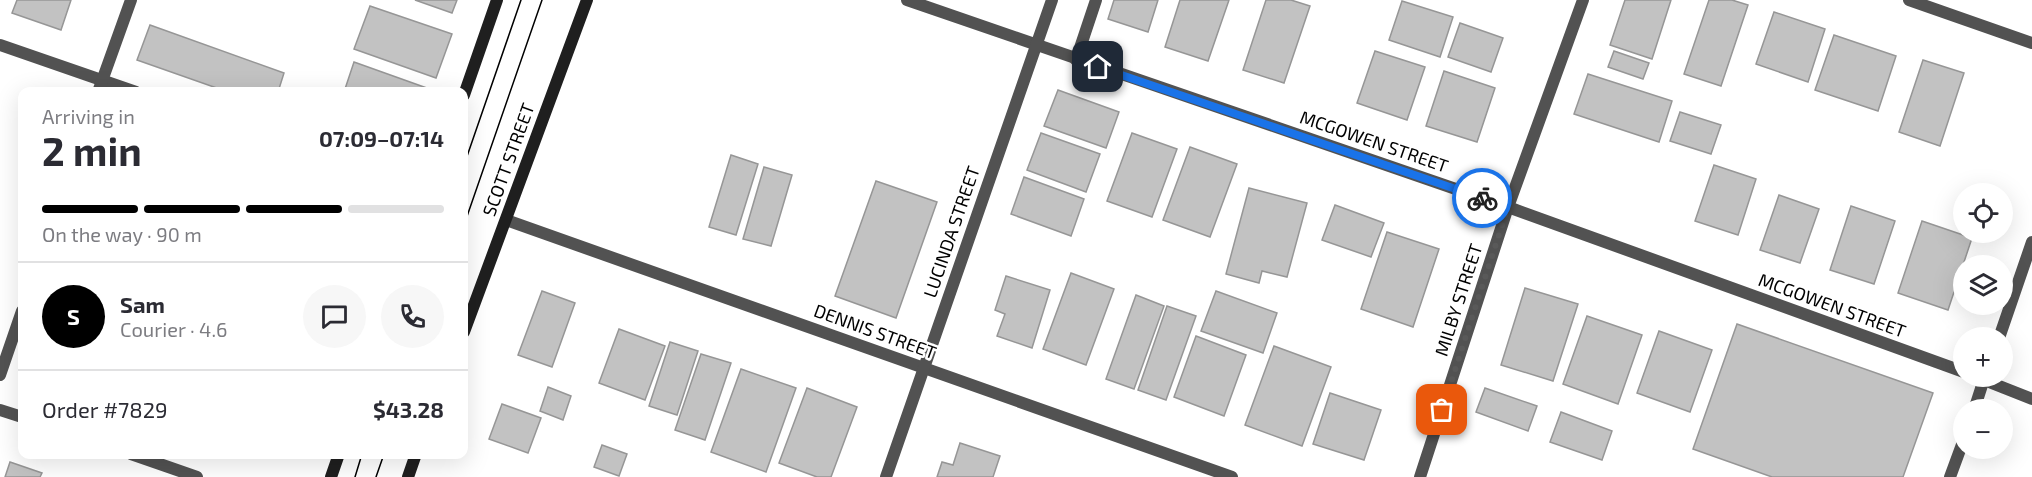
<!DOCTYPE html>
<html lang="en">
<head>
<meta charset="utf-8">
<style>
  :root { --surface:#fff; --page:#f7f7f7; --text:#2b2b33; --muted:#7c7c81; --line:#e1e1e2; --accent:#000 }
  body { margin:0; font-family:"Exo 2",sans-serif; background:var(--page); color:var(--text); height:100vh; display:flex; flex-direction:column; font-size:22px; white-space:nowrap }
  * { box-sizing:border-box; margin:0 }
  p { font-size:20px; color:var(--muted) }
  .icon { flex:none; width:33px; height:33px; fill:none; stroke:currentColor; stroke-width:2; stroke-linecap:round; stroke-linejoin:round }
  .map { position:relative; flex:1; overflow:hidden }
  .side { position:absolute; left:18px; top:87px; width:450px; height:372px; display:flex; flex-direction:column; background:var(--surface); border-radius:12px; box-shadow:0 6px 24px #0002 }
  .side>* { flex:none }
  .controls { position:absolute; left:1953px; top:183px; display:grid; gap:12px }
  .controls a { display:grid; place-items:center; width:60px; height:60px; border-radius:50%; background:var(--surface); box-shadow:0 6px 24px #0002; font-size:30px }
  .pin { position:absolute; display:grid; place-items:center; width:51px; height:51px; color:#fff; margin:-26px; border-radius:12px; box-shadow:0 3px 9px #0006 }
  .courier { position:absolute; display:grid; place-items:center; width:60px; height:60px; margin:-30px; border:4px solid #1a73e8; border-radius:50%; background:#fff; color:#222; box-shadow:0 2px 8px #0007 }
  .overview em { font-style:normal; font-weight:700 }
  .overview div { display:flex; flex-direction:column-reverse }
  .overview { display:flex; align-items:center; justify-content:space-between; height:102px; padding:0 24px }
  h1 { font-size:39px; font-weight:700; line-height:45px }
  .bar { display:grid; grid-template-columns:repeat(4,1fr); gap:9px 6px; align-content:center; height:72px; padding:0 24px }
  .bar i { height:8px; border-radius:4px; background:var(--line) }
  .bar .selected { background:var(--accent) }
  .bar p { grid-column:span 4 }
  .line { display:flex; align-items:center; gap:15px; padding:0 24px; border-top:2px solid var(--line) }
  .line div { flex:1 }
  .round { display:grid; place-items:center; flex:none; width:63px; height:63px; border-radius:32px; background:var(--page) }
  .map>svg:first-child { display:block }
  .building { fill:#c2c2c2; stroke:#969696; stroke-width:1.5 }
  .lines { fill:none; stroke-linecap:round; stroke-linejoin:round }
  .lane { stroke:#525252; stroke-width:12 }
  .street { stroke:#525252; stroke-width:12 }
  .secondary { stroke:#1f1f1f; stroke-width:12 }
  .tram { stroke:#000; stroke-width:1.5 }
  .done { stroke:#595959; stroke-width:6; stroke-dasharray:0 10.8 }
  .route { stroke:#1a73e8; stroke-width:8 }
  .labels { text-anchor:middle; stroke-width:5; stroke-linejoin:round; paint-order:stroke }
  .street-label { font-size:18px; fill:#000; stroke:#fff }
</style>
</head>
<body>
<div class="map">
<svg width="2032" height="477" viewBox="0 0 2032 477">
  <rect width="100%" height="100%" fill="#fff"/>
  <g class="building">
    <polygon points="17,0 71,0 61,30 12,13"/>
    <polygon points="415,0 457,0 452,13"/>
    <polygon points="1114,0 1158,0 1148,32 1108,19"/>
    <polygon points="1180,0 1229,0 1208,61 1165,47"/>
    <polygon points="1266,0 1291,0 1310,6 1284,83 1243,70"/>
    <polygon points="1625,0 1671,0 1652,59 1610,45"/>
    <polygon points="1709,0 1732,0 1748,5 1721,86 1684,74"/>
    <polygon points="1402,1 1453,17 1440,57 1389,40"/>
    <polygon points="370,6 452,34 436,78 354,49"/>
    <polygon points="1774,12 1825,29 1808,82 1756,64"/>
    <polygon points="1460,23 1503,38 1491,72 1448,57"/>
    <polygon points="150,25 284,73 278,92 228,92 137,60"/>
    <polygon points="1834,35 1896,56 1878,111 1815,90"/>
    <polygon points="1375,51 1425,67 1407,120 1357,103"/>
    <polygon points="1614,51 1649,63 1643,79 1608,67"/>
    <polygon points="1923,60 1964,73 1940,146 1899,132"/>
    <polygon points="354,62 438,92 344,92"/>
    <polygon points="1444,71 1495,88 1477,142 1426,126"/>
    <polygon points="1588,74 1672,101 1659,142 1574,114"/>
    <polygon points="1058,90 1119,112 1106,148 1044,126"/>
    <polygon points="1680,112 1721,125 1711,154 1670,141"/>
    <polygon points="1041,133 1100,154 1086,192 1027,170"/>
    <polygon points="1132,133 1177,149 1152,217 1107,201"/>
    <polygon points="1190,147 1237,164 1210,237 1163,220"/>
    <polygon points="731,155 758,164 736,235 709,227"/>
    <polygon points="1714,165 1756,179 1738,235 1695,221"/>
    <polygon points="764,167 792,175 771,246 743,239"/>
    <polygon points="1024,177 1084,199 1071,236 1011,214"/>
    <polygon points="876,181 937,202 896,318 835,296"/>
    <polygon points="1249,188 1307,203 1287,277 1262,271 1259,283 1226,274"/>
    <polygon points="1779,195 1819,209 1800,263 1760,250"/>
    <polygon points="1335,205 1384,223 1371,257 1322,240"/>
    <polygon points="1851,206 1895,221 1874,284 1830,270"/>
    <polygon points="1922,221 1972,238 1948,310 1898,293"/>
    <polygon points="1387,232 1439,249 1413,327 1361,309"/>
    <polygon points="1071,273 1114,289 1086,365 1043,349"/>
    <polygon points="1006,276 1050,290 1032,348 997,336 1005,314 995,310"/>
    <polygon points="1525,288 1578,304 1553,381 1501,365"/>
    <polygon points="542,291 575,303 552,367 518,355"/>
    <polygon points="1216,291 1277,313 1263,353 1201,331"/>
    <polygon points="1136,295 1164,306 1134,389 1106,379"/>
    <polygon points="1167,306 1196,316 1166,400 1138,390"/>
    <polygon points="1587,316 1642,335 1618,404 1563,384"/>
    <polygon points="1737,324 1933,393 1903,477 1772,477 1693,449"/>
    <polygon points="619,329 665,346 645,400 599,383"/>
    <polygon points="1659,331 1712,350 1690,412 1637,393"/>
    <polygon points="1196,336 1246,355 1224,416 1174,397"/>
    <polygon points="670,342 698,351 677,415 649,406"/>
    <polygon points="1274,346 1331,367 1302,446 1245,425"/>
    <polygon points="701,354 731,363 705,440 675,430"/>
    <polygon points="741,369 796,388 766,472 711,452"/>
    <polygon points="548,387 571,396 563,420 540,411"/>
    <polygon points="807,388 857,407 831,477 817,477 779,463"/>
    <polygon points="1485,388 1537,406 1528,431 1476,412"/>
    <polygon points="1330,393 1381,410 1364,460 1313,444"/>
    <polygon points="502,404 541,418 528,453 489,439"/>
    <polygon points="1561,412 1612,431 1602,460 1550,442"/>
    <polygon points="960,443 1000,456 993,477 937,477 942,462 953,465"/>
    <polygon points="602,445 627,454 619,476 594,467"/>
    <polygon points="10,462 42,473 40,477 5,477"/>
  </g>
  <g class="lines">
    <g class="lane">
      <polyline points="1076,60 1096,0"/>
      <polyline points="1984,380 2032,399"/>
    </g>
    <g class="street">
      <polyline points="907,0 1508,207 1964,372"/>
      <polyline points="1909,0 2032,43"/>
      <polyline points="0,45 136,92"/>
      <polyline points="98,92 131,0"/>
      <polyline points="506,220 1232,477"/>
      <polyline points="1999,338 2032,242"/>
      <polyline points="0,375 22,311"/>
      <polyline points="0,410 22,417"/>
      <polyline points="1974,410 1985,376"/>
      <polyline points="131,454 197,477"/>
      <polyline points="886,477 1052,0"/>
      <polyline points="1420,477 1508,207 1583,0"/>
      <polyline points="1950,477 1964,439"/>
    </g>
    <g class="secondary">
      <polyline points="464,95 497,0"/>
      <polyline points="464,332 587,0"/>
      <polyline points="331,477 339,454"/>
      <polyline points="408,477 416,454"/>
    </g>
    <g class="tram">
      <polyline points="464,165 521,0"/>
      <polyline points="464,225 542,0"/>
      <polyline points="355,477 362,454"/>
      <polyline points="376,477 384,454"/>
    </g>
  </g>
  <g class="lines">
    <polyline class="done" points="1442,410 1508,207 1482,198"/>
    <polyline class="route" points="1098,67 1482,198"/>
  </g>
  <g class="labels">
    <g class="street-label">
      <text transform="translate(1374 142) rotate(19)" y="6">MCGOWEN STREET</text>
      <text transform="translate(509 160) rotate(-70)" y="6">SCOTT STREET</text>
      <text transform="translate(952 232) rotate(-71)" y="6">LUCINDA STREET</text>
      <text transform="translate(1459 300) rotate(-72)" y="6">MILBY STREET</text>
      <text transform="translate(1832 306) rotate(20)" y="6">MCGOWEN STREET</text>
      <text transform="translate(875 332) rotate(20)" y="6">DENNIS STREET</text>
    </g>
  </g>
</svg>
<div class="controls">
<a><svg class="icon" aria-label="locate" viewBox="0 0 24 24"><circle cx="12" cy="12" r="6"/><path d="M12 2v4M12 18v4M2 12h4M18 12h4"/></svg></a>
<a><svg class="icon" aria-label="layers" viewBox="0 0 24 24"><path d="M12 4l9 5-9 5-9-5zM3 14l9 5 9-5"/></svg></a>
<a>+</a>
<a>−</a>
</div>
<div class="pin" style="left:1442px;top:410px;background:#ea580c"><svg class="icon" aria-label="bag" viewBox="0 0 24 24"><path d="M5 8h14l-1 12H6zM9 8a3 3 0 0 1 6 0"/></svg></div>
<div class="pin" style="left:1098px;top:67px;background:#1f2937"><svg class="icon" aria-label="home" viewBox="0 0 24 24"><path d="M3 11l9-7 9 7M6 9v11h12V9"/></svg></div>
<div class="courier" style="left:1482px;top:198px"><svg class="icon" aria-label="bike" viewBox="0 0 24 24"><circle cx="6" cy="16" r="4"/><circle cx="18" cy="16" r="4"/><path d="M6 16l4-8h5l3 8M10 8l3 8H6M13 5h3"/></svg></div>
<section class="side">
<div class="overview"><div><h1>2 min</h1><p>Arriving in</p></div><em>07:09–07:14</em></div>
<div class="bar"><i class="selected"></i><i class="selected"></i><i class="selected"></i><i></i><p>On the way · 90 m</p></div>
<div class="line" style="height:108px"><b class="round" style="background:var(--accent);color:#fff">S</b><div><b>Sam</b><p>Courier · 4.6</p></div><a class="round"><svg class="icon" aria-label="chat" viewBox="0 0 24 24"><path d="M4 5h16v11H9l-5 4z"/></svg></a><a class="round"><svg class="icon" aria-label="phone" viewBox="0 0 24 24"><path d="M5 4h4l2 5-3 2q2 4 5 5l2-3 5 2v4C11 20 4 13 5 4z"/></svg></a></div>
<div class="line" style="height:78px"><div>Order #7829</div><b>$43.28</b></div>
</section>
</div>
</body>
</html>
